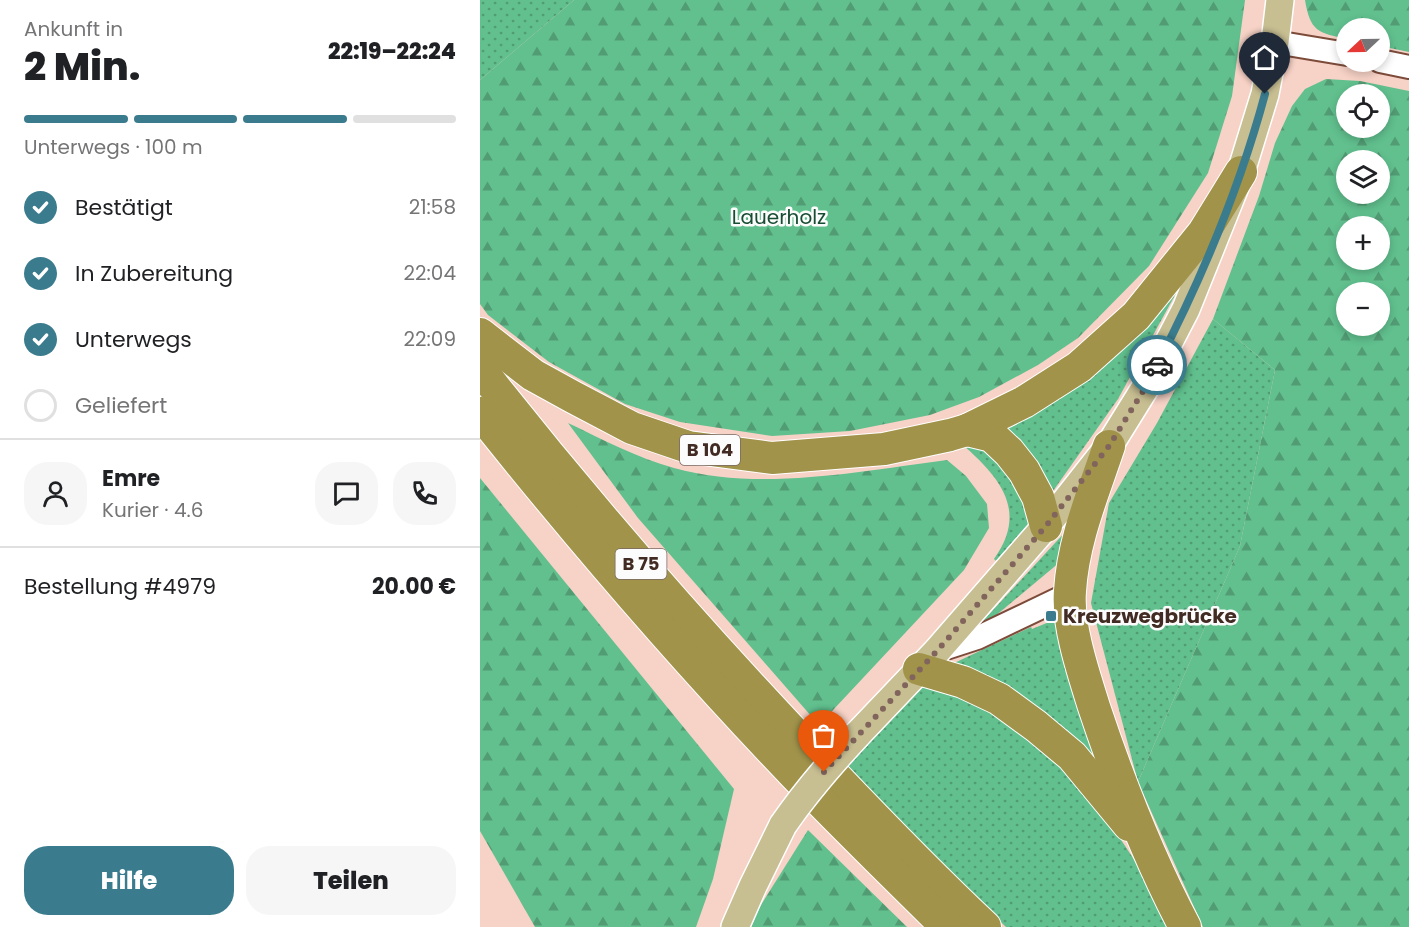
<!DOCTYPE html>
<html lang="de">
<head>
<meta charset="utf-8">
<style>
  :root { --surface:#fff; --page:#f6f6f6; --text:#202124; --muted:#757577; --line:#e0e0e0; --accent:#3a7c8e }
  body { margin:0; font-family:Poppins,sans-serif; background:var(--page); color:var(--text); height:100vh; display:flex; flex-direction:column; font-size:22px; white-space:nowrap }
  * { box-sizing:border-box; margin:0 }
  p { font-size:20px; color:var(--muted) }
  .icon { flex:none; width:33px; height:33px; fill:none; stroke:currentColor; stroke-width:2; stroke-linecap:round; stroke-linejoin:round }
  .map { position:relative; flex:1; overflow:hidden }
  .panel { display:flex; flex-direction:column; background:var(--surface); width:480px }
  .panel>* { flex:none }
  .needle { width:39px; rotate:248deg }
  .tools { position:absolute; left:856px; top:18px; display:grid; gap:12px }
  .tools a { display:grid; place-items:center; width:54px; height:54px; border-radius:50%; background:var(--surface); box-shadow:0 3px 9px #0003; font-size:30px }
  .pin { position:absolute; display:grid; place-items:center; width:51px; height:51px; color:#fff; margin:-62px -26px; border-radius:50% 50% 50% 0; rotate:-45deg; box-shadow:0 0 6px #0007 }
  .pin .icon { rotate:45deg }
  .courier { position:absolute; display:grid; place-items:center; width:60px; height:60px; margin:-30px; border:4px solid #3a7c8e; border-radius:50%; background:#fff; color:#222; box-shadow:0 2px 8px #0007 }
  .overview em { font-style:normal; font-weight:800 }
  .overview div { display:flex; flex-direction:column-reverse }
  .overview { display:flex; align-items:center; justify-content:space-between; height:102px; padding:0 24px }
  h1 { font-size:39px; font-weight:800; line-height:45px }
  .bar { display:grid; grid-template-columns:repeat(4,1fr); gap:9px 6px; align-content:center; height:72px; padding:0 24px }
  .bar i { height:8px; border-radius:4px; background:var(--line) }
  .bar .active { background:var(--accent) }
  .bar p { grid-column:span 4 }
  .line { display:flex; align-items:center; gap:15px; padding:0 24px; border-top:2px solid var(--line) }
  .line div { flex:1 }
  .round { display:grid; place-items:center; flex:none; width:63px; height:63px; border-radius:24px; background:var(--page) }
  ol { padding:0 24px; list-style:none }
  li { display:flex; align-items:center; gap:18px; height:66px }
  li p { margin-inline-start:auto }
  li .icon { padding:6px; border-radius:50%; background:var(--accent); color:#fff; stroke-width:4 }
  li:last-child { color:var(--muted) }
  li i { width:33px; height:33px; border:3px solid var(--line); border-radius:50% }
  .primary-button { display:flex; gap:12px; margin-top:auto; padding:12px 24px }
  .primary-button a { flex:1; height:69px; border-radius:24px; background:var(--accent); color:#fff; font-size:24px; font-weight:800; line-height:69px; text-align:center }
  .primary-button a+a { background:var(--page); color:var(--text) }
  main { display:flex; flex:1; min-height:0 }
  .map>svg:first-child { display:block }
  .grass { fill:url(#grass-dots) }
  .forest { fill:url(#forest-firs); fill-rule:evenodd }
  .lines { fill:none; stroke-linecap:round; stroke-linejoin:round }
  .minor-casing { stroke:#7d4b3a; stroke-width:26 }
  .major-casing { stroke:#fff; stroke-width:30 }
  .highway-casing { stroke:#fff; stroke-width:34 }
  .minor { stroke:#fff; stroke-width:22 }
  .major { stroke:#c7be92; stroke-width:27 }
  .highway { stroke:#a1934a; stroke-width:32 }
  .major-bridge-casing { stroke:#fff; stroke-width:30; stroke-linecap:butt }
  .major-bridge { stroke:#c7be92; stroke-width:27 }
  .done { stroke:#81655c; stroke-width:6; stroke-dasharray:0 10.8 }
  .route { stroke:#3a7c8e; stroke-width:8 }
  .poi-dot { fill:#3a7c8e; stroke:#fcfcfc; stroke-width:2 }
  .labels { text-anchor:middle; stroke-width:5; stroke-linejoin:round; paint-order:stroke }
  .shield { fill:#fcfcfc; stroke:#7a6a64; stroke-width:1.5 }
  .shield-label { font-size:18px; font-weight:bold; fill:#422b23 }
  .park-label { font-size:20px; fill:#164d33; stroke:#fcfcfc }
  .poi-label { font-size:20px; font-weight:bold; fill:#422b23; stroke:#fcfcfc; text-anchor:start }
</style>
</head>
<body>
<main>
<section class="panel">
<div class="overview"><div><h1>2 Min.</h1><p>Ankunft in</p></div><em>22:19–22:24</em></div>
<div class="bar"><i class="active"></i><i class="active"></i><i class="active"></i><i></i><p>Unterwegs · 100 m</p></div>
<ol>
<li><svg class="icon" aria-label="check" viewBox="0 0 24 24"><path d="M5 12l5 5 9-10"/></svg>Bestätigt<p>21:58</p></li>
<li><svg class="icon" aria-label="check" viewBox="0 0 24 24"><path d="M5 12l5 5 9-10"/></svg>In Zubereitung<p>22:04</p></li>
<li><svg class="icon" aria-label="check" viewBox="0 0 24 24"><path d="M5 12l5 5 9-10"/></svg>Unterwegs<p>22:09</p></li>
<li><i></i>Geliefert</li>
</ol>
<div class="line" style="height:108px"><a class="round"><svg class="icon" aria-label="person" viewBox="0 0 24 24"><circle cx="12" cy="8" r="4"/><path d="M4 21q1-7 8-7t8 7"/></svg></a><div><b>Emre</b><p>Kurier · 4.6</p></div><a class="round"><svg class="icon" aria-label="chat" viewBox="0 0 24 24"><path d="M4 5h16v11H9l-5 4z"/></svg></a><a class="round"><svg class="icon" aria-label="phone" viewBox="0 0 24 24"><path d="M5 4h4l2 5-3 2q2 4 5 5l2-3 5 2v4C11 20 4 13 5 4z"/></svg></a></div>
<div class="line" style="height:78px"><div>Bestellung #4979</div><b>20.00 €</b></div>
<div class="primary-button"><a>Hilfe</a><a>Teilen</a></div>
</section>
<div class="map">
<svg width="929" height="927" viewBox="0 0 929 927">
  <defs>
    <pattern id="grass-dots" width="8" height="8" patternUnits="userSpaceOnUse" patternTransform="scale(1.5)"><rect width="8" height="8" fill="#61c08e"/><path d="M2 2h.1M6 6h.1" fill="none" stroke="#529c74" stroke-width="1.8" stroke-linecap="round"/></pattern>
    <pattern id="forest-firs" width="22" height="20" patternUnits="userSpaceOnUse" patternTransform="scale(1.5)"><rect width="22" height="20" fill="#61c08e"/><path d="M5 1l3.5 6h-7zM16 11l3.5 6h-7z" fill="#529c74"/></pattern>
  </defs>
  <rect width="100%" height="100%" fill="#f7d2c6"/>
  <g class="grass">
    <polygon points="0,0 94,0 0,80"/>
    <polygon points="700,286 638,399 566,501 513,427"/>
    <polygon points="733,319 795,370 760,546 658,782 611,603 629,503 677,423"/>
    <path d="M 489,438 L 530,470 L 552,520 L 516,561 L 514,559 C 549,510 519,477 482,444 Z"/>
    <polygon points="588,529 580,562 508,622 500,624"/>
    <polygon points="579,618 625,772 470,665 551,627 552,629"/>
    <polygon points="445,681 518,712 570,753 622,811 653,858 691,927 526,927 378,785 377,777 368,766"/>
  </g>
  <g class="forest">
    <polygon points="94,0 765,0 752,96 728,173 669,266 598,338 558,365 499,397 450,415 370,431 292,436 200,422 145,404 69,362 8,315 0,304 0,80"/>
    <path d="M 825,0 L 929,0 L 929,52 L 900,46 L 900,28 L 867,28 L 867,39 C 838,33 830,31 825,0 Z"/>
    <path d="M 846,79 L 880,81 L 929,91 L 929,927 L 723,927 L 658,782 L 760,546 L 795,370 L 733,319 L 779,196 L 795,143 L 812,106 L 825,89 ZM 867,94 L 900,94 L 900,128 L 867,128 ZM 867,160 L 900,160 L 900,194 L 867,194 ZM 867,226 L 900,226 L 900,260 L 867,260 ZM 867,292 L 900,292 L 900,326 L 867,326 Z"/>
    <path d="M 88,423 C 122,439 157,458 194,468 C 279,492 381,471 467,460 L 486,476 L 507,504 L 509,528 L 484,570 L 339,725 L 158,518 Z"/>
    <polygon points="0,478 254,789 233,879 216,927 55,927 0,831"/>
    <polygon points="328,830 427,927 271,927 279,908"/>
  </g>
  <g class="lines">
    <g class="minor-casing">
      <g id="minor">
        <polyline points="795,42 867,54"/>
        <polyline points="900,61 929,67"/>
        <polyline points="457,651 497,638 589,594"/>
      </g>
    </g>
    <g class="major-casing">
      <g id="major">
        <polyline points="377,735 457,651 566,526 629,446 665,388 706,309 761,172 785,94 795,42 800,0"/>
        <polyline points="255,927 273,886 303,825"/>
      </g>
    </g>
    <g class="highway-casing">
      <g id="highway">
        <polyline points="0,334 53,375 93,397 152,428 208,447 292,458 404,449 470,435 487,430 544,402 599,367 656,316 724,232 761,172"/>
        <path d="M 0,369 C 99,495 204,616 314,733 C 376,799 439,865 505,927"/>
        <path d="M 0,413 C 99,537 203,658 313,773 C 363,825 415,876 467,927"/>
        <polyline points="487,430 512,436 529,452 544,471 558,497 566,526"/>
        <path d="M 629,446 C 613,494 593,541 590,591 C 587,625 604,675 614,707 C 639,782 668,857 705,927"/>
        <polyline points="439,669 483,682 519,699 556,726 592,756 649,825"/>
      </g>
    </g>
    <use href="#minor" class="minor"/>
    <use href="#major" class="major"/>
    <use href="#highway" class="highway"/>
    <g class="major-bridge-casing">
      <path id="major-bridge" d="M 303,825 C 325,793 350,764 377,735"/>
    </g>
    <use href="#major-bridge" class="major-bridge"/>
  </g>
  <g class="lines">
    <polyline class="done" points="344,772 457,651 566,526 629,446 665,388 677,365"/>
    <path class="route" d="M 677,365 C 721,280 760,187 785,94"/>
  </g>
  <rect class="poi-dot" x="565" y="610" width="12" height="12" rx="3"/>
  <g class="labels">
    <g class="shield">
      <rect x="200" y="435" width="60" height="30" rx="4.5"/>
      <rect x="135.5" y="549" width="51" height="30" rx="4.5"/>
    </g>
    <g class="shield-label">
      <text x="230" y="456">B 104</text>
      <text x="161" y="570">B 75</text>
    </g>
    <g class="park-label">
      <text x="299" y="224">Lauerholz</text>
    </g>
    <g class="poi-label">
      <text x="583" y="623">Kreuzwegbrücke</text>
    </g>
  </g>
</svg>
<div class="tools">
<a><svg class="needle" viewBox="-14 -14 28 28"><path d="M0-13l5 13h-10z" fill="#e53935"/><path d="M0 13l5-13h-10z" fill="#757577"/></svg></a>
<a><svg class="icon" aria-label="locate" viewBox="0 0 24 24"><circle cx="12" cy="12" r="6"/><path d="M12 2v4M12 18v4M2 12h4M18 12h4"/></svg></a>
<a><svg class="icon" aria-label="layers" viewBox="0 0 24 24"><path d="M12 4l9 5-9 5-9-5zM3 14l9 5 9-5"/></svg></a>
<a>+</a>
<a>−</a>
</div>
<div class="pin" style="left:344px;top:772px;background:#ea580c"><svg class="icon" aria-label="bag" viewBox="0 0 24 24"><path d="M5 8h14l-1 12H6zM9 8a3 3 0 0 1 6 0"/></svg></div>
<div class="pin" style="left:785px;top:94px;background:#1f2937"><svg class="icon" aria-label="home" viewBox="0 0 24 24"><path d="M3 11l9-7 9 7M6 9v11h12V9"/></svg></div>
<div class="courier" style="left:677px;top:365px"><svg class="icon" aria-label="car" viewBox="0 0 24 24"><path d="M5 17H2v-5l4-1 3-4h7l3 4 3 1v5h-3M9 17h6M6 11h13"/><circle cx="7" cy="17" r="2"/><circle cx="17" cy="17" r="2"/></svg></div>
</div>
</main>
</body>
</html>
